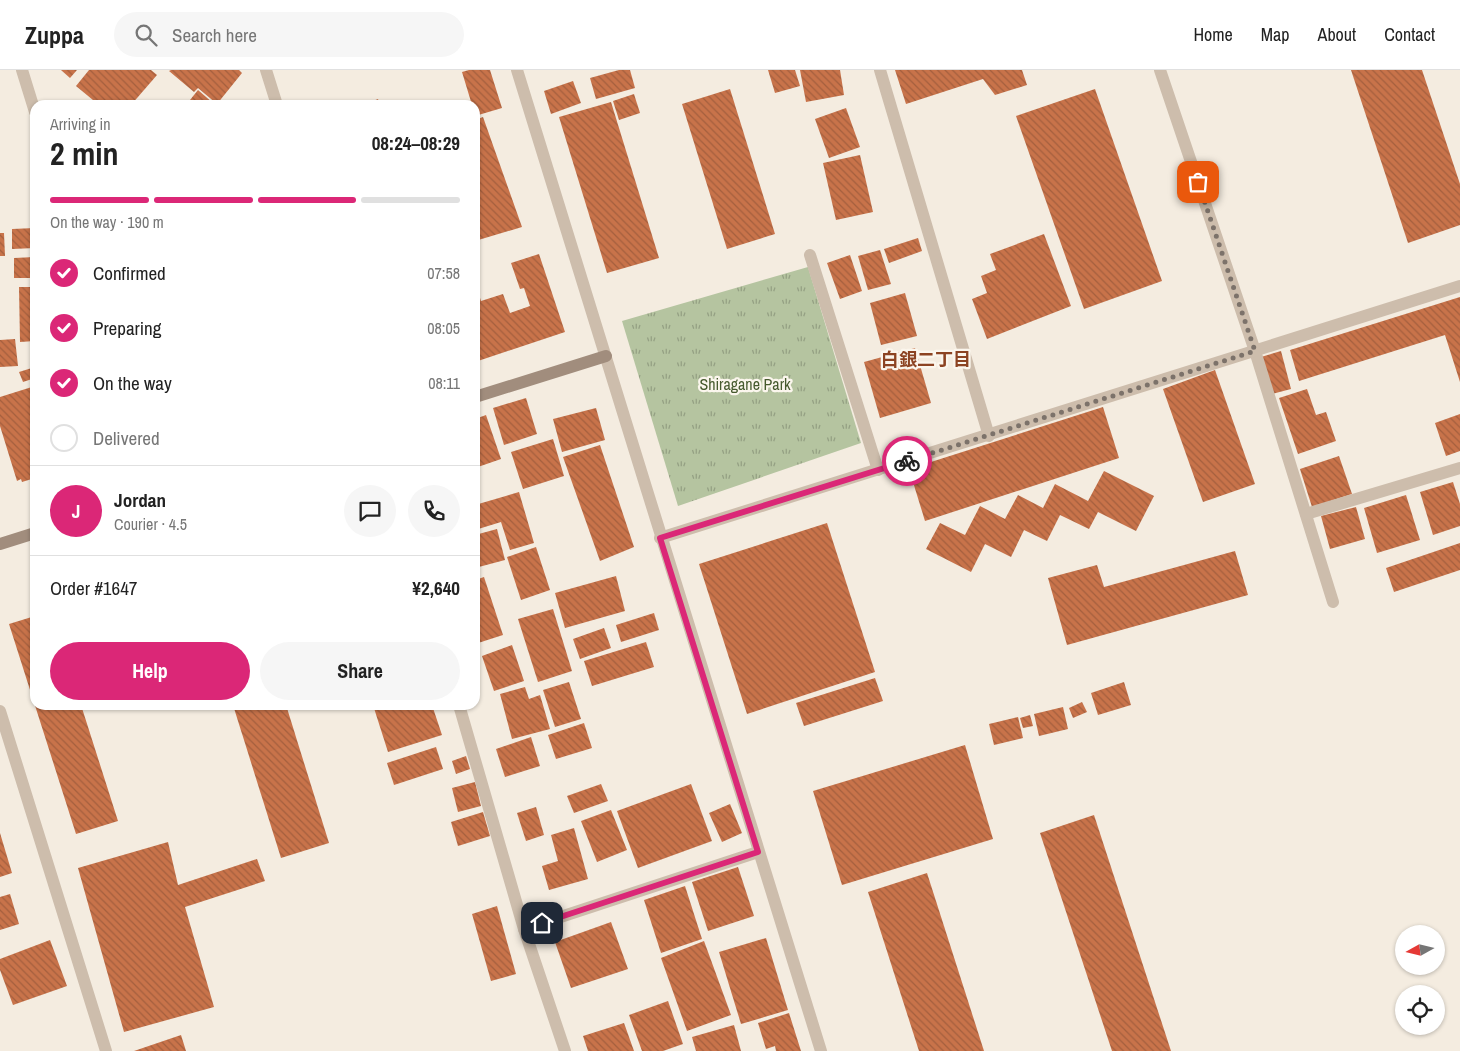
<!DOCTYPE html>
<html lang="en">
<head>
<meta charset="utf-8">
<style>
  :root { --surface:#fff; --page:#f6f6f6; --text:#222; --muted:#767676; --line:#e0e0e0; --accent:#db2777 }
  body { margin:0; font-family:"Archivo Narrow","Noto Sans JP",sans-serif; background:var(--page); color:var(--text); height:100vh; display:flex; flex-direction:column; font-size:19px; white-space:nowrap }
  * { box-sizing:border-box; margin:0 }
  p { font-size:16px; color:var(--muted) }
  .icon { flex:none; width:28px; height:28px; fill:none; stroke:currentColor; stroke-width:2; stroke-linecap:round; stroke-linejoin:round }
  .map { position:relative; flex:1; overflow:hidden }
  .drawer { position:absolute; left:30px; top:30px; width:450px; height:610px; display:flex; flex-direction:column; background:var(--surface); border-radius:15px; box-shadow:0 1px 4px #0004 }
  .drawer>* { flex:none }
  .needle { width:32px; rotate:262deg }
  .tools { position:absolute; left:1395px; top:855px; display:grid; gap:10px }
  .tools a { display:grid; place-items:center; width:50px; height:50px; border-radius:50%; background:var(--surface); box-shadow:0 1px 4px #0004; font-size:25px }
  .pin { position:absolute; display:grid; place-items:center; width:42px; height:42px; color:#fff; margin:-21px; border-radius:10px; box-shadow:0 2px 8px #0006 }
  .courier { position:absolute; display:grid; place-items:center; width:50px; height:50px; margin:-25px; border:4px solid #db2777; border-radius:50%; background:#fff; color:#222; box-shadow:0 1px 6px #0007 }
  .overview em { font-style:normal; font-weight:800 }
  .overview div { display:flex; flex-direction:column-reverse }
  .overview { display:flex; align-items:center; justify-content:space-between; height:85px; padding:0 20px }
  h1 { font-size:32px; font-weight:800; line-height:38px }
  .bar { display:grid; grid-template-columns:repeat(4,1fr); gap:8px 5px; align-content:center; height:60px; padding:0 20px }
  .bar i { height:6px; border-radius:4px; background:var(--line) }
  .bar .current { background:var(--accent) }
  .bar p { grid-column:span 4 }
  .line { display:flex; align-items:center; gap:12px; padding:0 20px; border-top:1px solid var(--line) }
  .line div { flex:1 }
  .round { display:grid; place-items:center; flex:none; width:52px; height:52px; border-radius:26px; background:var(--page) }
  ol { padding:0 20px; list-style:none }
  li { display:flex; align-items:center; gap:15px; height:55px }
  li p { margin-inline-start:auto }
  li .icon { padding:5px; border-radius:50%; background:var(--accent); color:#fff; stroke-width:4 }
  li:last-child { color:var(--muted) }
  li i { width:28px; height:28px; border:2px solid var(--line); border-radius:50% }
  .cta { display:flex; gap:10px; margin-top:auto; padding:10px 20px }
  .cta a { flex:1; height:58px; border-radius:30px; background:var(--accent); color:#fff; font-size:20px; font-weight:800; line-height:58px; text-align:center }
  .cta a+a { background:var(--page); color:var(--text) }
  header { display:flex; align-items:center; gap:30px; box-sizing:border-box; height:70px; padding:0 25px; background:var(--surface); border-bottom:1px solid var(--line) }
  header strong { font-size:24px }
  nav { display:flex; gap:28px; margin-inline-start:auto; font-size:18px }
  .search { width:350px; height:45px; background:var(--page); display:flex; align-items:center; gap:12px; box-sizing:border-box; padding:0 18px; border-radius:28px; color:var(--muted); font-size:19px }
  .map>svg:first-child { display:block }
  .grass { fill:url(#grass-tufts) }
  .building { fill:url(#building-back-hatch) }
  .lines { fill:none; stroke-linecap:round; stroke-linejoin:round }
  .street { stroke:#cdbdac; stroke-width:12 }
  .secondary { stroke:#a18d7d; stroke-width:12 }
  .done { stroke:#7c726a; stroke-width:5; stroke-dasharray:0 9 }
  .route { stroke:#db2777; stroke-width:6 }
  .labels { text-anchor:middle; stroke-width:4.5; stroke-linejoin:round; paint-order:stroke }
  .park-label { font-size:16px; fill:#465a2e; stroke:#fbf6ed }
  .neighbourhood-label { font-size:18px; font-weight:bold; fill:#8c4322; stroke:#fbf6ed }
</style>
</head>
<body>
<header>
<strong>Zuppa</strong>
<div class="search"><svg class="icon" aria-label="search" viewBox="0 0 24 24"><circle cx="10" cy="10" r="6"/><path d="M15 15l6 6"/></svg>Search here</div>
<nav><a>Home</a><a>Map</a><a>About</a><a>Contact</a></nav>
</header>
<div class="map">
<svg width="1460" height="981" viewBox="0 0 1460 981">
  <defs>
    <pattern id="grass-tufts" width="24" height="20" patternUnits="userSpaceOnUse" patternTransform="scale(1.25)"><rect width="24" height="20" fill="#b5c4a0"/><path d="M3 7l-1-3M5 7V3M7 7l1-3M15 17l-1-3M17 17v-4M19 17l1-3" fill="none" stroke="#94a083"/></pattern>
    <pattern id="building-back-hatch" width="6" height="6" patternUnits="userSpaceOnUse" patternTransform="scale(1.25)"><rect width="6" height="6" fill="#c8734a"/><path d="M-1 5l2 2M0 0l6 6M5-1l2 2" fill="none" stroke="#a45f3e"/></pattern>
  </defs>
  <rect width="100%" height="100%" fill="#f4ece0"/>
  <polygon class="grass" points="808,197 861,373 678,436 622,251"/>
  <g class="building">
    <polygon points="61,0 77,0 70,8"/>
    <polygon points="89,0 151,0 157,5 131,35 99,35 76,16"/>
    <polygon points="171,0 239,0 242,3 217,34 198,18 194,22 169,1"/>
    <polygon points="469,0 490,0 502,38 475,46 475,35 472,35 462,2"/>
    <polygon points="619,0 630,0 635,18 596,29 590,8"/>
    <polygon points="768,0 795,0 800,16 775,23"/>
    <polygon points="800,0 840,0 844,25 806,32"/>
    <polygon points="895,0 1022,0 1027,15 995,25 983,9 906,34"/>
    <polygon points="1351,0 1422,0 1460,114 1460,155 1408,173"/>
    <polygon points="573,11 581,33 551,44 544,21"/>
    <polygon points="730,19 775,164 727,179 682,34"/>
    <polygon points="1095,19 1162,211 1084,239 1016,46"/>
    <polygon points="198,20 214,34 213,35 186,35"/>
    <polygon points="634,24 640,43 619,50 613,31"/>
    <polygon points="378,29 380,35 363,35"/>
    <polygon points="611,32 659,188 607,203 559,47"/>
    <polygon points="846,38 860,77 829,88 815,49"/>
    <polygon points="483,47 522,157 475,171 475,50"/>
    <polygon points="860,85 873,142 836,150 823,93"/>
    <polygon points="35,158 35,178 12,179 12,159"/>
    <polygon points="0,163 4,163 5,186 0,186"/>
    <polygon points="1044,164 1071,236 987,269 972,229 987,223 981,206 996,200 990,184"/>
    <polygon points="918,168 922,181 889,193 884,179"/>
    <polygon points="880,180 891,214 868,220 858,186"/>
    <polygon points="539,184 565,262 475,292 475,212 481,231 503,224 510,243 530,236 524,218 520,219 511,193"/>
    <polygon points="850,185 862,221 840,229 827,193"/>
    <polygon points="35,187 35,208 14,208 14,188"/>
    <polygon points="19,217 35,217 35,271 20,272"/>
    <polygon points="905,223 917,266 881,275 870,233"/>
    <polygon points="1460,227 1460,312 1445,265 1299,311 1290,280"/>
    <polygon points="15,269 18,296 0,297 0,270"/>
    <polygon points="915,278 931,333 880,348 864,292"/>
    <polygon points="1281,281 1291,319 1272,324 1261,287"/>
    <polygon points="35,297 35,308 23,312 19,302"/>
    <polygon points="1215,300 1255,414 1203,432 1163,319"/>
    <polygon points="35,316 35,408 22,412 21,409 17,411 0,356 0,327"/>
    <polygon points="1307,319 1316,345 1326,342 1336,371 1298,384 1279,328"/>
    <polygon points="526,328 537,364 504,375 493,338"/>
    <polygon points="1103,337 1119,388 925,451 909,399"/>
    <polygon points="596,338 605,370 562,382 553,349"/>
    <polygon points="1460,344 1460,381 1446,386 1435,353"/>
    <polygon points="486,345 501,389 475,398 475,349"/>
    <polygon points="553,369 564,406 523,419 511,382"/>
    <polygon points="600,375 634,477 600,491 563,387"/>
    <polygon points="1339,386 1352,424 1312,437 1300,399"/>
    <polygon points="1104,401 1154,426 1136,461 1098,442 1089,459 1060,445 1047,471 1024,460 1011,487 985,474 971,502 926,479 940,453 965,465 980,436 1005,449 1018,425 1043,438 1055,414 1088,431"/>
    <polygon points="1453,412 1460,434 1460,456 1433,465 1420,422"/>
    <polygon points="519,422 534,473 510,480 501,452 475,460 475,435"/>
    <polygon points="1406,425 1420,470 1377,483 1364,438"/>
    <polygon points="1356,437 1365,469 1330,479 1321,446"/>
    <polygon points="827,453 875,602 747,644 699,494"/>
    <polygon points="497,459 505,490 475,498 475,465"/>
    <polygon points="1460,473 1460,500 1394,522 1386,498"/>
    <polygon points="536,477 550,520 521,530 507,487"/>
    <polygon points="1235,481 1248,525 1067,575 1048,508 1097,495 1104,517"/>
    <polygon points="616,506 625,541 565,558 555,523"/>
    <polygon points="484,507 503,565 475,574 475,510"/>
    <polygon points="553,539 572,601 538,612 518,549"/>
    <polygon points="654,543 659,560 621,572 616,555"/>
    <polygon points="35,546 35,635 81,635 118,751 76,764 9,554"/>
    <polygon points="604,558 611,578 580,589 573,569"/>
    <polygon points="646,572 654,597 592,616 584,591"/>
    <polygon points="512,575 524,611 494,621 482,586"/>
    <polygon points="875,608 883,631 804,656 796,633"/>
    <polygon points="569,612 581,649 555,657 543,620"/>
    <polygon points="1124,612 1131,635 1098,645 1091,623"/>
    <polygon points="525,617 529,629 540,625 550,659 512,669 500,624"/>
    <polygon points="1082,632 1087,642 1073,648 1069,638"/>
    <polygon points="233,635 286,635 329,773 281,788"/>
    <polygon points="373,635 432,635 442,665 388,682"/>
    <polygon points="1063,637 1068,659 1039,666 1034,644"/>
    <polygon points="1030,645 1033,656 1023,658 1020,648"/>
    <polygon points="1018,647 1023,668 994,675 989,654"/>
    <polygon points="584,653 592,678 556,689 548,665"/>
    <polygon points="531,667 540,696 505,707 496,679"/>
    <polygon points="965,675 993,769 842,815 813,721"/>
    <polygon points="436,677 443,699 394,715 387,693"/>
    <polygon points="466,686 470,699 456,704 452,691"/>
    <polygon points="475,712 481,736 458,742 452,718"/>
    <polygon points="601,714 608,731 574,743 567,726"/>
    <polygon points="691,714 712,771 638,798 617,741"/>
    <polygon points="730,734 742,763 722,772 709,743"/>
    <polygon points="536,737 544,765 526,771 517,743"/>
    <polygon points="611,740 627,780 597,792 581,751"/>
    <polygon points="483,742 490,766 458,776 451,752"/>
    <polygon points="1094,745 1171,981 1112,981 1040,763"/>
    <polygon points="574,758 588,809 549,820 542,796 558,791 551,765"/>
    <polygon points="0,763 12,803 0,807"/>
    <polygon points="168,772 178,815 257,789 265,811 185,837 214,937 124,962 78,798"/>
    <polygon points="738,797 754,846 708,861 692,812"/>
    <polygon points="927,803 984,981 919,981 868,822"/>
    <polygon points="685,816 702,869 661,883 644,830"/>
    <polygon points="10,824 19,854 0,860 0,827"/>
    <polygon points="497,836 516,904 491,911 472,844"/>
    <polygon points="611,852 628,899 571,918 555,872"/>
    <polygon points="766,868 788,940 741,954 719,882"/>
    <polygon points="50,870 67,916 13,935 0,900 0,889"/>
    <polygon points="704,871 731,945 687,961 661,888"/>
    <polygon points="668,931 683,974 663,981 642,981 629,945"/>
    <polygon points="789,943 801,981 776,981 775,976 766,979 758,953"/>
    <polygon points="624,953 634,981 588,981 583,966"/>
    <polygon points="734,955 741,981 696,981 692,967"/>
    <polygon points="181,965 186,981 134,981"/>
  </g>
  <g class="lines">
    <g class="street">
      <polyline points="22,0 35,42"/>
      <polyline points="266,0 277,35"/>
      <path d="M 517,0 C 619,327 718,654 821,981"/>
      <polyline points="880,0 989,366"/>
      <polyline points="1160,0 1255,281 1333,532"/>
      <polyline points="810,185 878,400"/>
      <polyline points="1306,444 1460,398"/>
      <polyline points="660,468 1460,216"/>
      <polyline points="459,635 524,859 565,981"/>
      <polyline points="0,641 106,981"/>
      <polyline points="524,859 758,782"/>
    </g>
    <g class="secondary">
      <polyline points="475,327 606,286"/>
      <polyline points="0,474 35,463"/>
    </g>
  </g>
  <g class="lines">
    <polyline class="done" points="907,391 1255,281 1198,112"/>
    <polyline class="route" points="542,853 758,782 660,468 907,391"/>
  </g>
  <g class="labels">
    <g class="park-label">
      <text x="745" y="320">Shiragane Park</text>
    </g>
    <g class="neighbourhood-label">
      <text x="926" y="296">白銀二丁目</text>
    </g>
  </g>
</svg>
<div class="tools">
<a><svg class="needle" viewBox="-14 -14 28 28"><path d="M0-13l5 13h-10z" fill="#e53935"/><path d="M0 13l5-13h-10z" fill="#767676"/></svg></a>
<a><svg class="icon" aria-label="locate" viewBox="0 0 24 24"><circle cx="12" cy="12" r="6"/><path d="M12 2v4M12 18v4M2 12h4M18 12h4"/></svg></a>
</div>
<div class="pin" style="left:1198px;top:112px;background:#ea580c"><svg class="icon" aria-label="bag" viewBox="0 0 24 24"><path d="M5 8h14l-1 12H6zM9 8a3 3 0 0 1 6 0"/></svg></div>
<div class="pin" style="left:542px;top:853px;background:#1f2937"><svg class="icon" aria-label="home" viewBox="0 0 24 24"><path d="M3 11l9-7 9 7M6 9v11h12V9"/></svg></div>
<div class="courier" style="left:907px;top:391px"><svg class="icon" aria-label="bike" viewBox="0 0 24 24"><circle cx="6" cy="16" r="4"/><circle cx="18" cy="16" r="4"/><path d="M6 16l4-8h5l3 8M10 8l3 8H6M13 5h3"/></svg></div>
<section class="drawer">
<div class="overview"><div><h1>2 min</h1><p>Arriving in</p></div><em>08:24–08:29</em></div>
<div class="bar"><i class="current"></i><i class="current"></i><i class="current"></i><i></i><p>On the way · 190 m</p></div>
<ol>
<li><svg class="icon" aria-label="check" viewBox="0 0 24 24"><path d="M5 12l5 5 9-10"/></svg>Confirmed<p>07:58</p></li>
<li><svg class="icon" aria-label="check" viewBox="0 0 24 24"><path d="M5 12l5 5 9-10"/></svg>Preparing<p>08:05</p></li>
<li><svg class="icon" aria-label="check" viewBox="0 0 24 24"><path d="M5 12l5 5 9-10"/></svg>On the way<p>08:11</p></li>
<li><i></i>Delivered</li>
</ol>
<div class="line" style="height:90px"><b class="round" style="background:var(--accent);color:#fff">J</b><div><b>Jordan</b><p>Courier · 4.5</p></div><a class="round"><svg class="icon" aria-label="chat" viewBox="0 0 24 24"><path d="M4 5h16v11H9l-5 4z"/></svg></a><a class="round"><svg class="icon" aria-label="phone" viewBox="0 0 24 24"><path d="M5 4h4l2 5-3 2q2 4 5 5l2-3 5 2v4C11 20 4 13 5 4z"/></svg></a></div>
<div class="line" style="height:65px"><div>Order #1647</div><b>¥2,640</b></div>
<div class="cta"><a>Help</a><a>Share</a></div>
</section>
</div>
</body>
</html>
